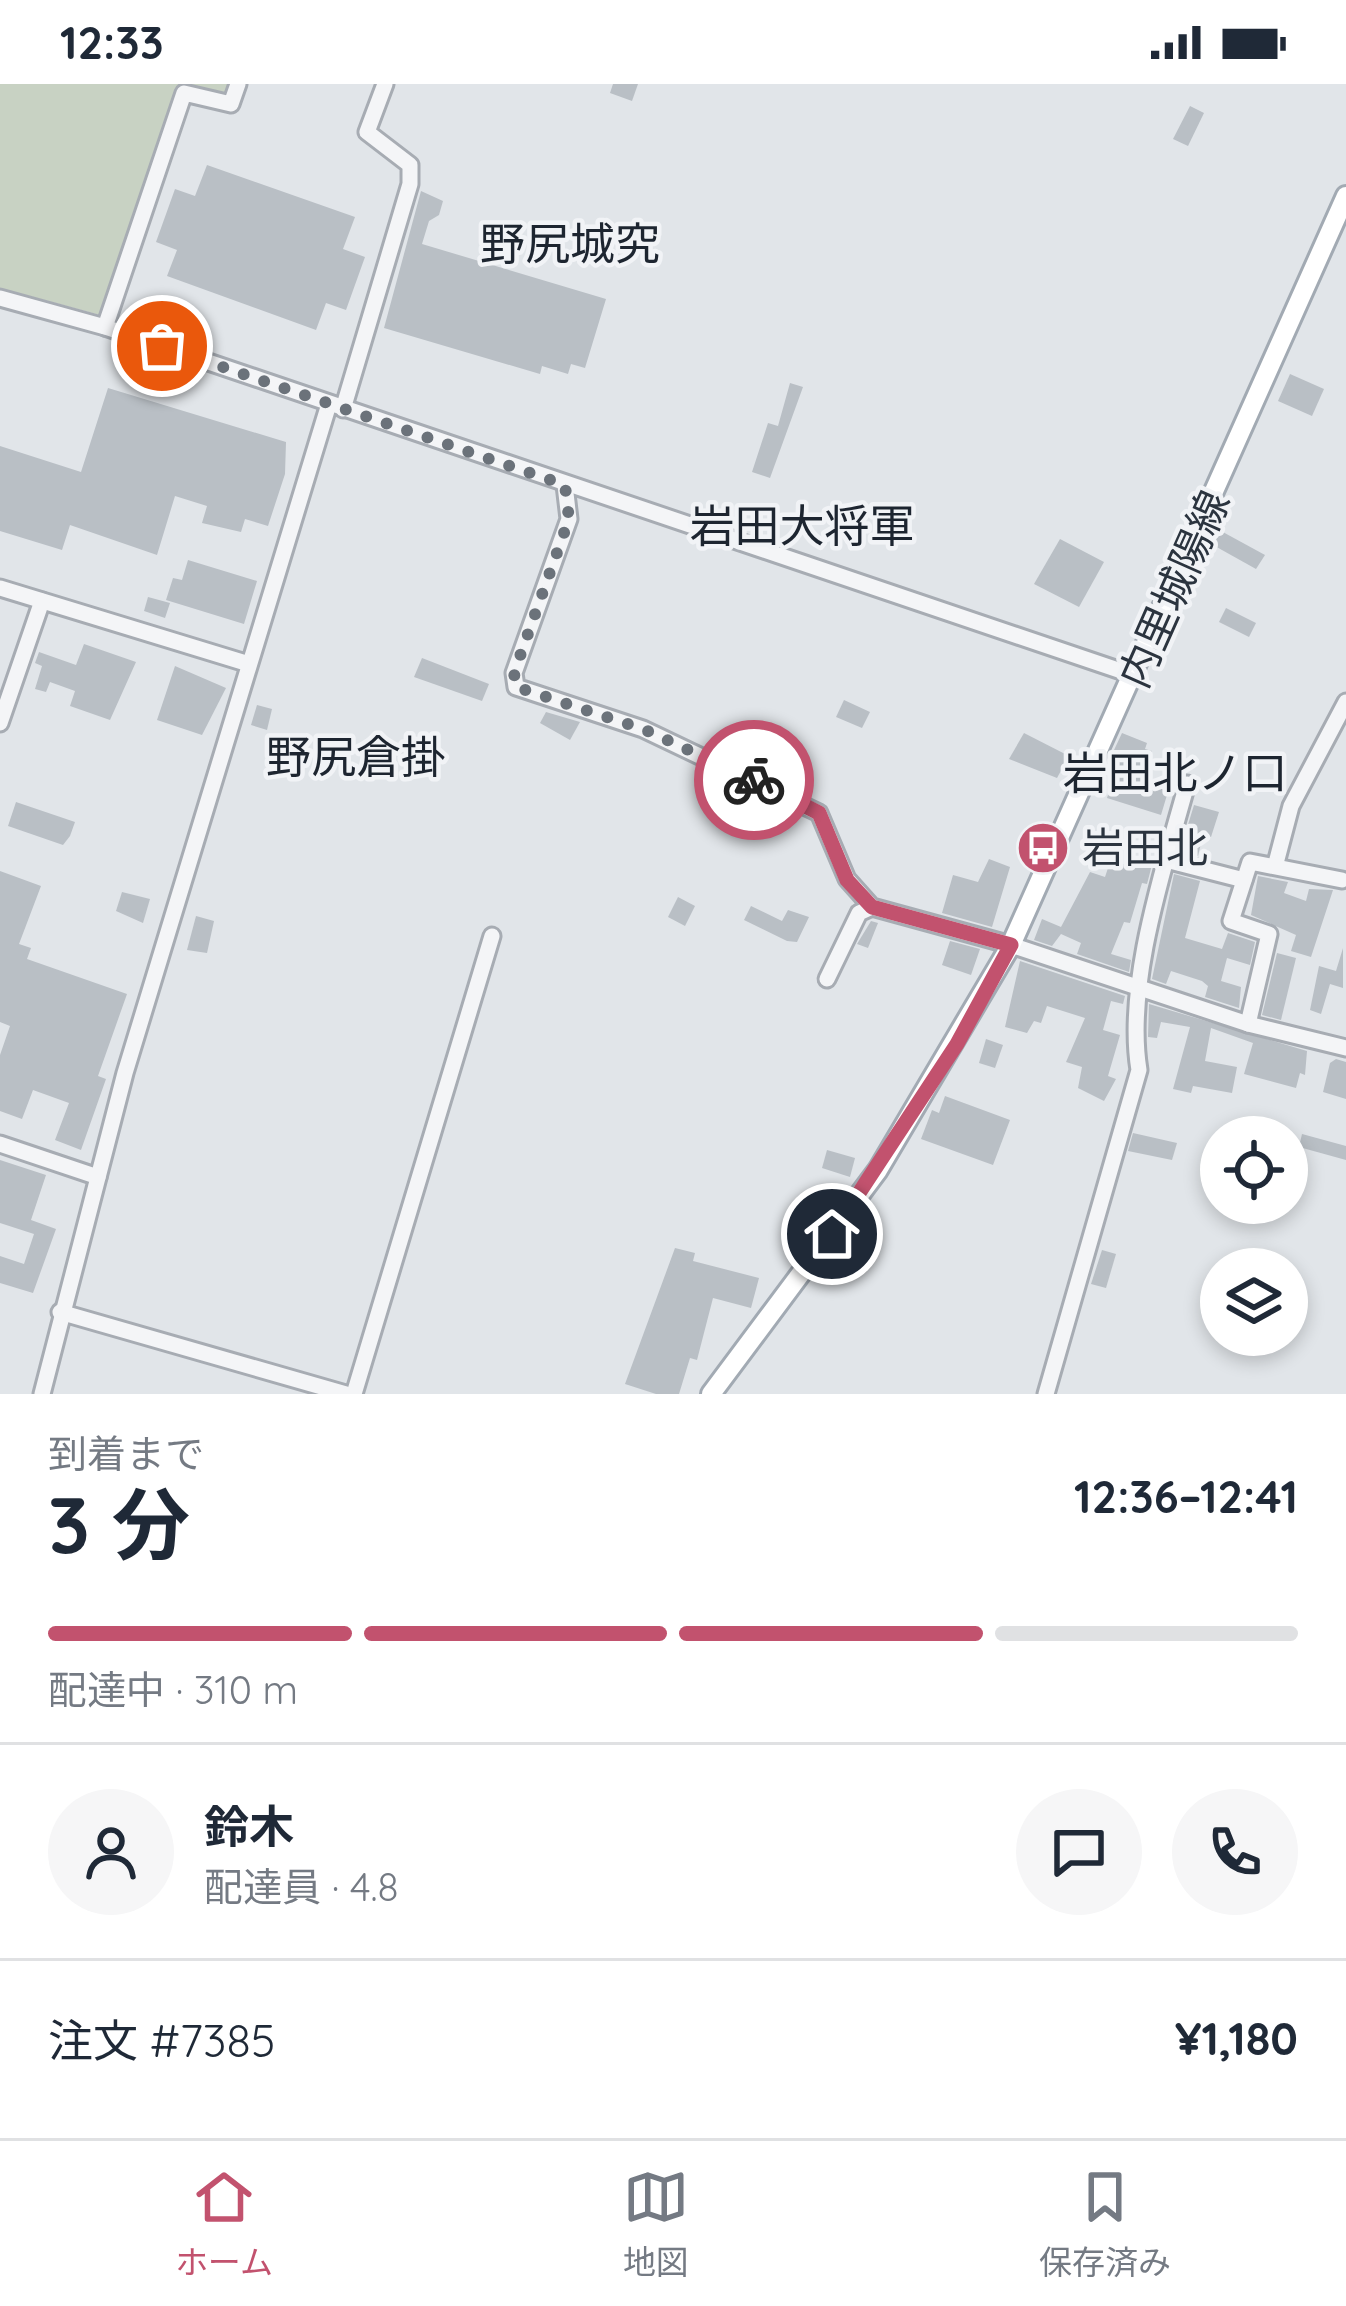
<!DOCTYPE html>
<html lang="ja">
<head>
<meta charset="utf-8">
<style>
  :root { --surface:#fff; --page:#f6f6f7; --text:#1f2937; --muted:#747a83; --line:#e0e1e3; --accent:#c2526e }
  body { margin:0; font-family:Quicksand,"Noto Sans JP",sans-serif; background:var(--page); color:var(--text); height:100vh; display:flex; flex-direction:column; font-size:45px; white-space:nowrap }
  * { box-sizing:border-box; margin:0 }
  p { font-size:39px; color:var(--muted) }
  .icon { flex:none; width:66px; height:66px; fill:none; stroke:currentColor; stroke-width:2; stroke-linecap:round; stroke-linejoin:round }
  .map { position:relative; height:1310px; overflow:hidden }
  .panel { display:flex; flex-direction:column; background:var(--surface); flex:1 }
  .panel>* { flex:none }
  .controls { position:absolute; left:1200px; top:1032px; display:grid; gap:24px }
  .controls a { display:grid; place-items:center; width:108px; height:108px; border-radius:50%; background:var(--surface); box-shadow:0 6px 18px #0003; font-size:60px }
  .pin { position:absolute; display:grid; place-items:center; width:102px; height:102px; color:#fff; margin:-51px; border:6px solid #fff; border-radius:50%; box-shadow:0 3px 12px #0007 }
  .courier { position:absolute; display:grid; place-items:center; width:120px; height:120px; margin:-60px; border:9px solid #c2526e; border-radius:50%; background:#fff; color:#222; box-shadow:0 3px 15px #0007 }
  .summary em { font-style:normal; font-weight:700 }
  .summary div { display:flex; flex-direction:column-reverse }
  .summary { display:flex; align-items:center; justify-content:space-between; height:204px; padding:0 48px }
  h1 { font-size:78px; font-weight:700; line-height:90px }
  .bar { display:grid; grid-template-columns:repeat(4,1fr); gap:18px 12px; align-content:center; height:144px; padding:0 48px }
  .bar i { height:15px; border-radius:9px; background:var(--line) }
  .bar .active { background:var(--accent) }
  .bar p { grid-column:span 4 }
  .line { display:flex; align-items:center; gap:30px; padding:0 48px; border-top:3px solid var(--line) }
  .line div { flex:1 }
  .round { display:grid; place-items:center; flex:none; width:126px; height:126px; border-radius:63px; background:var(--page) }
  .status { display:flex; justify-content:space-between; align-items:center; height:84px; padding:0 60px; background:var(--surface); direction:ltr }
  .status svg { height:33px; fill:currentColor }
  .dock { display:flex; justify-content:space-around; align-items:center; height:168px; border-top:3px solid var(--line); background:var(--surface); font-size:33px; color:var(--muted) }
  .dock a { display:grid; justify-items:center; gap:6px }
  .dock .active { color:var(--accent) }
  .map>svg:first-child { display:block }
  .green { fill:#c8d2c3 }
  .building { fill:#b9bfc5 }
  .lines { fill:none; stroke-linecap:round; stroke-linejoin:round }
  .minor-casing { stroke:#a7acb3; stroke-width:21 }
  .major-casing { stroke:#a2aab3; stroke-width:24 }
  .minor { stroke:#f4f5f7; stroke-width:15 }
  .major { stroke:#fff; stroke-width:18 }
  .done { stroke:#6b727a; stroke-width:12; stroke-dasharray:0 21.6 }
  .route { stroke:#c2526e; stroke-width:15 }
  .labels { text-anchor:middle; stroke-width:9; stroke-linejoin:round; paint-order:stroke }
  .street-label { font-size:42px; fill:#2b343f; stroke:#f1f3f6 }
  .poi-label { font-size:42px; fill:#2b343f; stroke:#f1f3f6; text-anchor:start }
  .neighbourhood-label { font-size:45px; fill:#1d2530; stroke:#f1f3f6 }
</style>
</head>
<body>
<div class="status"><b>12:33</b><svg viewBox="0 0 49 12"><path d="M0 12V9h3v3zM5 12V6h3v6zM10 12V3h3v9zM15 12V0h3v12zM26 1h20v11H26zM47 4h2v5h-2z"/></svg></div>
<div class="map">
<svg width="1346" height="1310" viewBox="0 0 1346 1310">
  <rect width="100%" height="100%" fill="#e1e5e9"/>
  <polygon class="green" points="0,0 228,0 224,11 183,1 100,231 0,204"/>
  <g class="building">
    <polygon points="613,0 638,0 632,17 610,9"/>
    <polygon points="1190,22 1204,29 1188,62 1173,55"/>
    <polygon points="207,81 355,133 343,165 365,173 346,226 326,219 316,246 167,192 177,166 156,158 175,105 195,112"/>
    <polygon points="421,107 443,117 439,131 429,137 422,160 606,215 585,284 571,280 568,290 542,282 540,290 384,244"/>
    <polygon points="1290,290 1324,305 1312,332 1278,317"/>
    <polygon points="790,299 803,303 770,394 752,388 768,339 778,342"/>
    <polygon points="108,304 286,358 285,390 268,442 245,435 241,448 202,439 207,422 175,412 157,471 70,441 62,466 0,447 0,362 81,388"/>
    <polygon points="1221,447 1265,471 1256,485 1213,461"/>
    <polygon points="1060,455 1104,478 1079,523 1034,500"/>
    <polygon points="188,476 257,497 244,540 166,516 173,494 182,496"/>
    <polygon points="148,513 170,519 165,534 144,527"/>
    <polygon points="1226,524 1256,539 1249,553 1219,538"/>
    <polygon points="84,560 136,578 110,636 70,622 75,607 50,598 46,608 35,605 42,582 35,579 39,568 76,581"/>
    <polygon points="422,574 489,600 482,617 414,593"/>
    <polygon points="175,582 226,604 202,651 157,636"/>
    <polygon points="844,616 870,628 862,644 836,633"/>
    <polygon points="257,621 272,625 267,646 251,641"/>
    <polygon points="546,628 580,638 570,656 540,639"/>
    <polygon points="1024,649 1069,672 1057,694 1009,675"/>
    <polygon points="1122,649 1147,659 1145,665 1152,667 1144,693 1170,701 1161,731 1107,714 1116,686 1107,681"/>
    <polygon points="16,718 75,738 70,752 63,761 8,742"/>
    <polygon points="1194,721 1219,728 1211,753 1203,751 1198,772 1180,767"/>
    <polygon points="1138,772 1153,777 1147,800 1142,799 1130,839 1124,838 1111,870 1131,876 1129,888 1077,870 1081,859 1061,850 1052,862 1034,856 1042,835 1061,843 1090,788 1105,793 1110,778 1135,782"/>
    <polygon points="989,775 1010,783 992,843 942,829 953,791 978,798"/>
    <polygon points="0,787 41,802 19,860 31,864 27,875 127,910 98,992 106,995 81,1066 55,1056 69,1019 33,1006 22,1035 0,1027 0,971 10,942 0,938"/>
    <polygon points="1174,790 1200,797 1185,854 1222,865 1228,849 1255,858 1250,881 1227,874 1221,897 1241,903 1239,924 1205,913 1208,902 1202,897 1171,887 1166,900 1152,895"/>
    <polygon points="1258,792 1288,798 1284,809 1306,817 1309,805 1333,806 1311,873 1291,867 1296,851 1251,831"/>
    <polygon points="122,808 150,815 143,839 116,827"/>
    <polygon points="678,813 695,822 685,842 668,833"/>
    <polygon points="751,822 782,837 788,826 809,833 797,858 787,857 744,836"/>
    <polygon points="196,832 214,837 207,869 187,866"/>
    <polygon points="871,837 878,839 868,864 857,860"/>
    <polygon points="950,857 980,865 971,891 942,881"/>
    <polygon points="1343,864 1343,904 1330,900 1321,930 1310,926 1319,882 1336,887"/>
    <polygon points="1277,869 1296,874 1281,936 1262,931"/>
    <polygon points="1020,877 1125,912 1123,920 1111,917 1103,946 1120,951 1108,992 1116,995 1104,1017 1078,1004 1082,983 1066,978 1085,934 1047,922 1041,939 1034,937 1027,949 1005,943"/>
    <polygon points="1149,920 1307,967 1305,991 1300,989 1296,1004 1244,990 1253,959 1211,944 1205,977 1237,983 1232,1009 1193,1002 1191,1009 1173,1005 1190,943 1161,938 1157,954 1148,953"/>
    <polygon points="986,955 1003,961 995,984 979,979"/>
    <polygon points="1336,975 1346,978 1346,1015 1323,1008 1330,979"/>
    <polygon points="945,1012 1010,1036 993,1081 921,1055 932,1026 939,1029"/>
    <polygon points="1133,1049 1177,1059 1172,1076 1128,1067"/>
    <polygon points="1302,1050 1346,1062 1346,1076 1299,1063"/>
    <polygon points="827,1066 855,1074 850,1093 822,1084"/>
    <polygon points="0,1076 46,1091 31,1136 56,1145 33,1209 0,1199 0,1172 24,1180 34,1150 0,1139"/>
    <polygon points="675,1164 695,1169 693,1177 759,1194 751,1224 713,1214 697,1276 690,1274 679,1310 656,1310 625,1300"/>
    <polygon points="1102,1166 1116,1170 1106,1204 1091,1200"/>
  </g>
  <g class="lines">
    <g class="minor-casing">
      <g id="minor">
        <polyline points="0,214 105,243 1136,592"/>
        <polyline points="105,243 184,9 231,20 238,0"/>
        <polyline points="343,325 410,100 410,81 367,48 385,0"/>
        <polyline points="565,401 569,435 514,589 516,603 643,645 819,729 847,795 872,823 1011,861 1248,940 1346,964"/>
        <polyline points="0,504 249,580"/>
        <polyline points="0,639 42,517"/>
        <polyline points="1166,776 1244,796"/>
        <polyline points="1276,779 1291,722 1346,618"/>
        <polyline points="827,895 859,829 872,823"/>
        <polyline points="1248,940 1269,850 1231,837 1250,778 1342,796"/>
        <polyline points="0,1060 98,1093"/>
        <polyline points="60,1228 346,1310"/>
        <polyline points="42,1310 125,989 329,320"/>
        <polyline points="354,1310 492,852"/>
        <path d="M 1046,1310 L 1139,986 C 1125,900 1164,784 1187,700"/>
      </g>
    </g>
    <g class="major-casing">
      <polyline id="major" points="711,1310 878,1086 1011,861 1346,112"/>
    </g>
    <use href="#minor" class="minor"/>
    <use href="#major" class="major"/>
  </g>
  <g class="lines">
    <polyline class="done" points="162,262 565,401 569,435 514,589 516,603 643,645 754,696"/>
    <polyline class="route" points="754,696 819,729 847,796 872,823 1011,861 957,960 832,1150"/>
  </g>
  <defs>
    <g id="bus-disc" transform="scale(2.7)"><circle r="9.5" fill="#c2526e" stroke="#f1f3f6"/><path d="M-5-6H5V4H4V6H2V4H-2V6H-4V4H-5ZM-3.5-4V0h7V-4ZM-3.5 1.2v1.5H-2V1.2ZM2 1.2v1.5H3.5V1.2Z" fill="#fff"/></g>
  </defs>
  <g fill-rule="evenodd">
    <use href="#bus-disc" x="1043" y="764"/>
  </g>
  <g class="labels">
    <g class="street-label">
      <text transform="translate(1174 505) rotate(-66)" y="15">内里城陽線</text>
    </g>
    <g class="poi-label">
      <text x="1082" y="779">岩田北</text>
    </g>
    <g class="neighbourhood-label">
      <text x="570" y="176">野尻城究</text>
      <text x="802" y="458">岩田大将軍</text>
      <text x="356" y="689">野尻倉掛</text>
      <text x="1175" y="705">岩田北ノ口</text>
    </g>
  </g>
</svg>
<div class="controls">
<a><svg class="icon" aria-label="locate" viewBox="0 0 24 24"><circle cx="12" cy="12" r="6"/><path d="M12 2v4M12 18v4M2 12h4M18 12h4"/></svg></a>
<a><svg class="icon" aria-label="layers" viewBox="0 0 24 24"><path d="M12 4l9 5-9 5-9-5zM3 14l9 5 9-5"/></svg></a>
</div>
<div class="pin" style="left:162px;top:262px;background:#ea580c"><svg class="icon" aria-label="bag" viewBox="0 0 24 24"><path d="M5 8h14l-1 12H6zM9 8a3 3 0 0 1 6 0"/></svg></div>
<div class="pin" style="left:832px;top:1150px;background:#1f2937"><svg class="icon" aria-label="home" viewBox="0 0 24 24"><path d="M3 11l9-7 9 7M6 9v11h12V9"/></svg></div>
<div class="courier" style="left:754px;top:696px"><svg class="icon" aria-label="bike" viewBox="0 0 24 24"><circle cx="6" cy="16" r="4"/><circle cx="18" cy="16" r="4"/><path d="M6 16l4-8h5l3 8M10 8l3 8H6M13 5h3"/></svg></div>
</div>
<section class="panel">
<div class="summary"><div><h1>3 分</h1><p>到着まで</p></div><em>12:36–12:41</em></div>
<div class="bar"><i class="active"></i><i class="active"></i><i class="active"></i><i></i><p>配達中 · 310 m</p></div>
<div class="line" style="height:216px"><a class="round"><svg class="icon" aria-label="person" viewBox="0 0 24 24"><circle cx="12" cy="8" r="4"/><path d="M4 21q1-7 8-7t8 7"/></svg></a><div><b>鈴木</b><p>配達員 · 4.8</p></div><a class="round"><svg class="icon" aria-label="chat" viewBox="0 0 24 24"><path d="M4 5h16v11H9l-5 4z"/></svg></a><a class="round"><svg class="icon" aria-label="phone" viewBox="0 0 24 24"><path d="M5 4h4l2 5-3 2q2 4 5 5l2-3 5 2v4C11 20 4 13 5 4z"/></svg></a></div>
<div class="line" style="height:156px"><div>注文 #7385</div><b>¥1,180</b></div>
</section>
<nav class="dock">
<a class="active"><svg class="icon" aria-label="home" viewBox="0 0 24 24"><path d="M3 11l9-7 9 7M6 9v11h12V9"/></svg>ホーム</a>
<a><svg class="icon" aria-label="map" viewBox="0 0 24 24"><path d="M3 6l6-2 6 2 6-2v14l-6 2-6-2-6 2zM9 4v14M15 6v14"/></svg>地図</a>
<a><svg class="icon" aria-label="saved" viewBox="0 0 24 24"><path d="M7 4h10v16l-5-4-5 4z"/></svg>保存済み</a>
</nav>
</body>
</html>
